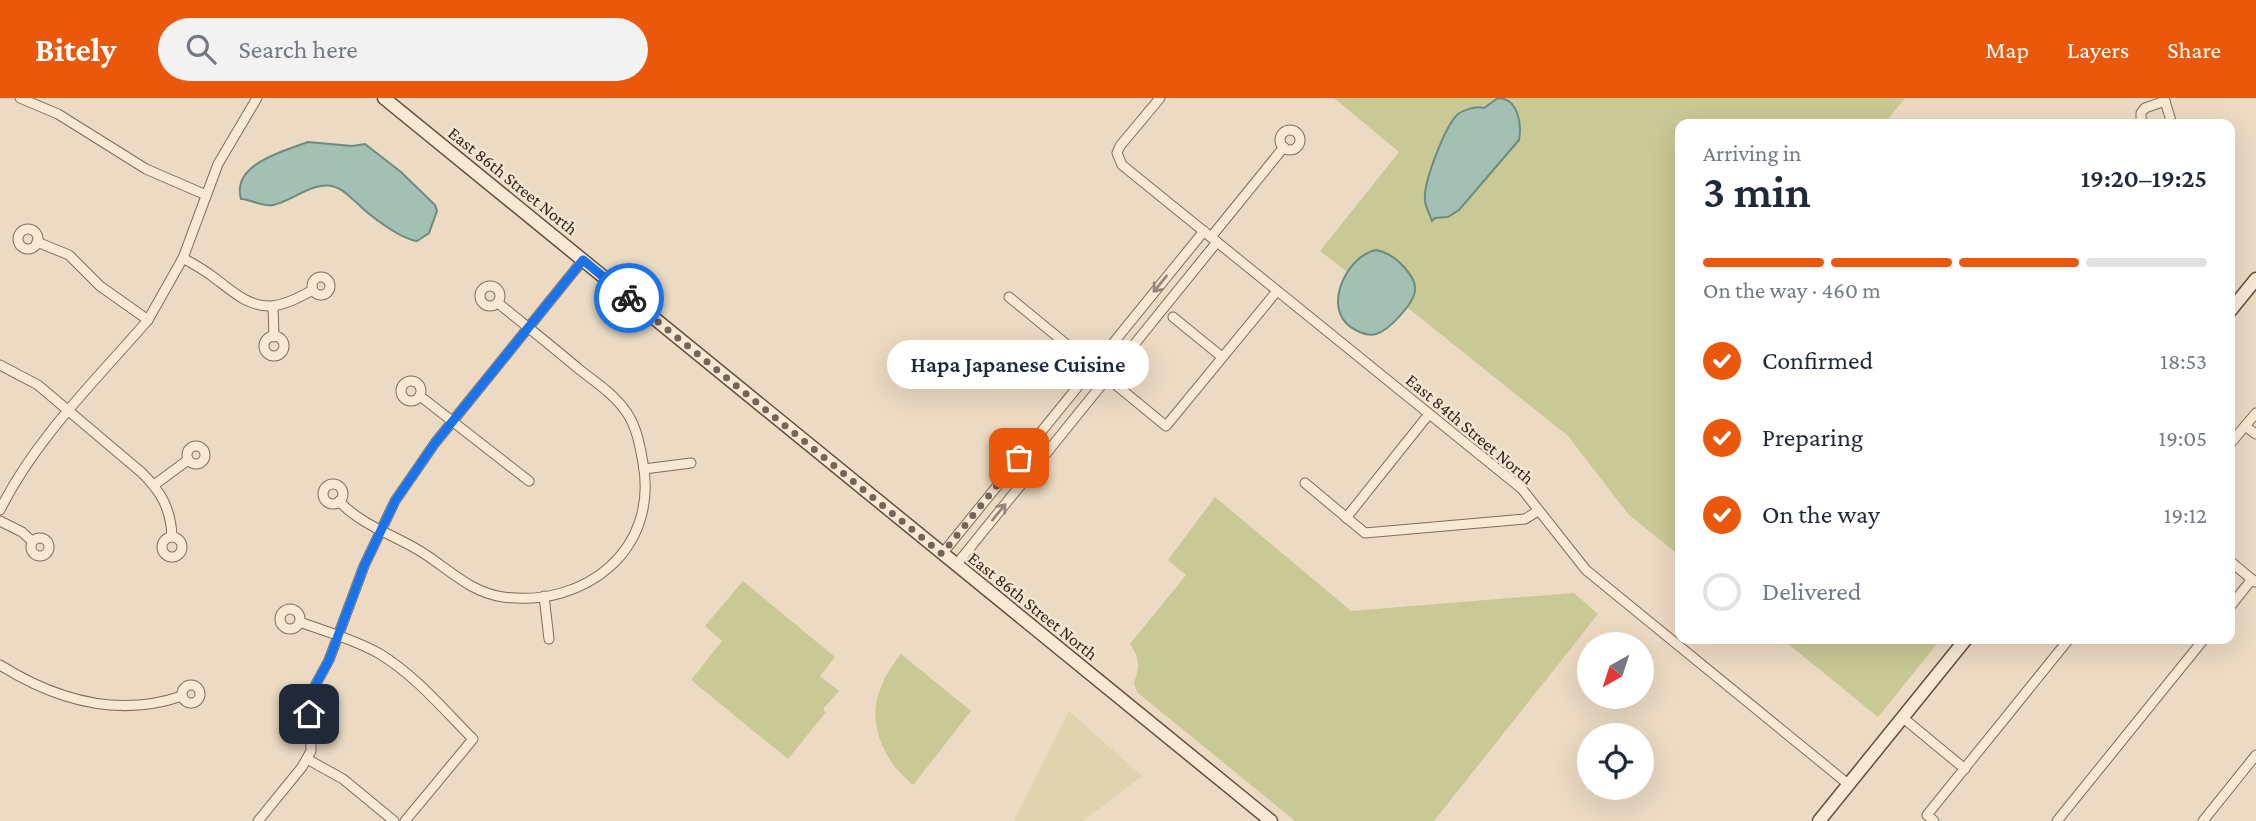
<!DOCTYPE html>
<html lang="en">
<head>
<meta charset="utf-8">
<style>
  :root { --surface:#fff; --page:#f2f2f3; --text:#1f2937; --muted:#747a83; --line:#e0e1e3; --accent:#ea580c }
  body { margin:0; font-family:"Crimson Pro",serif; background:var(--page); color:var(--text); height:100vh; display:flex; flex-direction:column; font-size:26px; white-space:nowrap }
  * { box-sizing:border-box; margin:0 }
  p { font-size:23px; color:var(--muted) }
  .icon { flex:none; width:38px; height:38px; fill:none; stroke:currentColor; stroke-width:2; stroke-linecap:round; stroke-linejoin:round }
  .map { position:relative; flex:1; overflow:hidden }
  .details { position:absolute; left:1675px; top:21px; width:560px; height:525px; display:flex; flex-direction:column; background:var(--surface); border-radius:14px; box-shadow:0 7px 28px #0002 }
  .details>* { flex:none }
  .needle { width:46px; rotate:219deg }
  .buttons { position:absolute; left:1577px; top:534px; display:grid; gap:14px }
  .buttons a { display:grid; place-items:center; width:77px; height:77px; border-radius:50%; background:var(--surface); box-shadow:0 7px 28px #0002; font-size:35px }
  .pin { position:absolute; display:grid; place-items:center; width:60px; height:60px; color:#fff; margin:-30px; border-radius:14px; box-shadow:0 4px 10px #0006 }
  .courier { position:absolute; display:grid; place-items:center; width:70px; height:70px; margin:-35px; border:5px solid #1a73e8; border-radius:50%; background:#fff; color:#222; box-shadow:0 2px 9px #0007 }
  .bubble { position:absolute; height:49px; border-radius:24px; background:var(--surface); box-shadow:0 7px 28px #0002; font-size:23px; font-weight:600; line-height:49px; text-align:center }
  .headline em { font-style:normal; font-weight:600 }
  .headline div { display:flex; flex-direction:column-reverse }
  .headline { display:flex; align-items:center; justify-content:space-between; height:119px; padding:0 28px }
  h1 { font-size:46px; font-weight:600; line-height:52px }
  .bar { display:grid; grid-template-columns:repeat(4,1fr); gap:10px 7px; align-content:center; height:84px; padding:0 28px }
  .bar i { height:9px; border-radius:5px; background:var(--line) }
  .bar .selected { background:var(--accent) }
  .bar p { grid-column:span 4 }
  ol { padding:0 28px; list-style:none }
  li { display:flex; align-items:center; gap:21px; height:77px }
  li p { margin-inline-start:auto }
  li .icon { padding:7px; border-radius:50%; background:var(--accent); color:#fff; stroke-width:4 }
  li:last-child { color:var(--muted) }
  li i { width:38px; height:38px; border:4px solid var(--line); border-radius:50% }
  header { display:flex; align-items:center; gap:42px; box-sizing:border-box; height:98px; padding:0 35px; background:var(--accent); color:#fff }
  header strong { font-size:33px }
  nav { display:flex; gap:38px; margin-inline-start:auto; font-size:24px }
  .search { width:490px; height:63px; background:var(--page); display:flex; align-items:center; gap:18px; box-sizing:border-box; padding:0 24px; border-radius:38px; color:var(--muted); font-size:26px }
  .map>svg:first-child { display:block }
  .farmland { fill:#e1d3af }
  .green { fill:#c9c996 }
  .water { fill:#a4bfb4; stroke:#6c8c80; stroke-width:2 }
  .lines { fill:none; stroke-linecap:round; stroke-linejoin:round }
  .street-casing { stroke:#856c5a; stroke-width:11 }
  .secondary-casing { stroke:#674d3d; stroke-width:15 }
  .street { stroke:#f7e9d4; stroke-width:9 }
  .secondary { stroke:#f7e9d4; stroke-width:12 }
  .oneway { stroke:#968878 }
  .done { stroke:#756557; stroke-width:7; stroke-dasharray:0 12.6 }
  .route { stroke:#1a73e8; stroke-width:9 }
  .labels { text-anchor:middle; stroke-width:5; stroke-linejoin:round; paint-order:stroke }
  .street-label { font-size:18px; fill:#35261d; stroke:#f4e6d1 }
</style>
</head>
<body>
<header>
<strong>Bitely</strong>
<div class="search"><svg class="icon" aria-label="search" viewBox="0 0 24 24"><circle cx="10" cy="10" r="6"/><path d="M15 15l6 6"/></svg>Search here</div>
<nav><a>Map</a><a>Layers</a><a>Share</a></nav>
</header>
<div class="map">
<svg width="2256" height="723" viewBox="0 0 2256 723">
  <rect width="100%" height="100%" fill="#ecdac2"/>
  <polygon class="farmland" points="1069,613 1142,678 1083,723 1014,723"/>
  <g class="green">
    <polygon points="1334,0 1905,0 1884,26 1680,26 1680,458 1629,417 1568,338 1408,210 1346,173 1320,153 1399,54"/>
    <path d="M 1215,399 L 1351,513 L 1574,495 L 1598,516 L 1434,723 L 1295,723 L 1137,594 L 1134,585 C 1140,568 1140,561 1130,546 L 1186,477 L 1168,462 Z"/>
    <polygon points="743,483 835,559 820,578 839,593 823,611 826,614 788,661 691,582 722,543 705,528"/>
    <polygon points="1782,541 1941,541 1878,619"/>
    <path d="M 901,556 L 971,613 L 913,687 C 905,679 895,671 890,662 C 866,623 873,591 901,556 Z"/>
  </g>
  <g class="water">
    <path d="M 1498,0 C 1518,0 1522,26 1519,42 L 1459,112 L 1448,119 L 1435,120 L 1432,123 C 1430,116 1425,109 1425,102 C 1423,85 1445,28 1458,16 C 1465,11 1477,8 1484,10 Z"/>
    <path d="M 308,44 L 352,48 L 365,46 L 401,74 L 435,107 L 437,113 L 429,135 L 417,143 C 400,141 369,117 357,105 C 349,99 345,92 335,89 C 314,82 293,103 273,107 C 262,109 253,102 241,101 C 231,66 284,53 308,44 Z"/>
    <path d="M 1376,152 C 1387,154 1396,160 1404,169 C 1409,175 1416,183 1415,192 C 1414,206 1388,233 1376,236 C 1367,239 1353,232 1346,225 C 1325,203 1349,157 1376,152 Z"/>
  </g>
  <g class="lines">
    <g class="street-casing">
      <g id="street">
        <polyline points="20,0 58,16 146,71 206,97"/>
        <polyline points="1160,0 1120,48 1117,55 1122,67 1522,391 1586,472 1848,686"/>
        <polyline points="2164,0 2172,26"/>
        <polyline points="2145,26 2141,22 2141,15 2145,10 2165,3"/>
        <circle cx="1290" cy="42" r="10"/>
        <circle cx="28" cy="141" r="10"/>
        <polyline points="1211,139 1284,49"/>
        <polyline points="37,144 69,157 100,188 148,222"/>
        <path d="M 183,160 C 193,166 203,171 212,178 C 230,191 247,209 271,208 C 285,207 300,199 313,192"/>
        <circle cx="321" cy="188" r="9"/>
        <circle cx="490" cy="198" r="10"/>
        <polyline points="1009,199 1166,328 1277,193"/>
        <polyline points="273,208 274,239"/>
        <polyline points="1173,219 1222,259"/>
        <circle cx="274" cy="248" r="10"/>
        <path d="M 0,267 L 38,287 L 141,374 C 161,393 171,411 172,439"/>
        <circle cx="411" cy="293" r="10"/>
        <polyline points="420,298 529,383"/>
        <polyline points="2245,328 2256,336"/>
        <polyline points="2230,346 2256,315"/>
        <circle cx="196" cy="357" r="9"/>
        <polyline points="644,371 691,365"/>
        <polyline points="1305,385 1365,435 1525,421 1538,413"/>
        <circle cx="333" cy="396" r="10"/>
        <polyline points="154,387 188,362"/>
        <path d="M 339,403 C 361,427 394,437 420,453 C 448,470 469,494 503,499 C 585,510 659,452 643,365 C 640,348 637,330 627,315 C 615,297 597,285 580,272 C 553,249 525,227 498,205"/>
        <path d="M 0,412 C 35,341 96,282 148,222 L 183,160 L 218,66 L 257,0"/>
        <polyline points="1346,420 1429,316"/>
        <polyline points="0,423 22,434 32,443"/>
        <circle cx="172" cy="449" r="10"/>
        <circle cx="40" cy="449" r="9"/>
        <polyline points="942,456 1204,133"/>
        <polyline points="2230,463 2255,484"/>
        <polyline points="956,467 1217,144"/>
        <polyline points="544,498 549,541"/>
        <polyline points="2230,509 2252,481"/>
        <circle cx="290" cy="521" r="10"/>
        <path d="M 300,524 C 327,534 356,542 380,556 C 416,578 444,612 473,641 L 405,723"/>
        <path d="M 0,567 C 56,602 118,620 182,598"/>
        <circle cx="191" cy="596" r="9"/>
        <polyline points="1902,619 1965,671"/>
        <polyline points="307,661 343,681 394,723"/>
        <polyline points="258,723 302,669 311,653 310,597 329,562 364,468 395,403 435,345 583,162"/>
        <polyline points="1934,723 1927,717 2069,541"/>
        <polyline points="2057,723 2204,541"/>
        <polyline points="2203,723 2256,657"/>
      </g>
    </g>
    <g class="secondary-casing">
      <g id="secondary">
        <polyline points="384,0 1271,723"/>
        <polyline points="2230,213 2256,181"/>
        <polyline points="1819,723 1966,541"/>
      </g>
    </g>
    <use href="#street" class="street"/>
    <use href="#secondary" class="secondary"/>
  </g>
  <defs><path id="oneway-shaft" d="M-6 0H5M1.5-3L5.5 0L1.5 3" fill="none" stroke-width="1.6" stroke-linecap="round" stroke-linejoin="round" transform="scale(1.75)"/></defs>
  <g class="oneway">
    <use href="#oneway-shaft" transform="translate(1160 186) rotate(129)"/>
    <use href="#oneway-shaft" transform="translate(999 414) rotate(-51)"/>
  </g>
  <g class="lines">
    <polyline class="done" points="629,200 942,456 1019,360"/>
    <polyline class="route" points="309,616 310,597 329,562 364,468 395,403 435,345 583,162 629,200"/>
  </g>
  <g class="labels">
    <g class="street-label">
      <text transform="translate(513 83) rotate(39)" y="6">East 86th Street North</text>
      <text transform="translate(1470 331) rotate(40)" y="6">East 84th Street North</text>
      <text transform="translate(1033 508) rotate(39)" y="6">East 86th Street North</text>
    </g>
  </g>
</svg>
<div class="buttons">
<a><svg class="needle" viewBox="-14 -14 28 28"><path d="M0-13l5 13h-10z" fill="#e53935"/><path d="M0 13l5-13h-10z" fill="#747a83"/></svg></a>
<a><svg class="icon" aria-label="locate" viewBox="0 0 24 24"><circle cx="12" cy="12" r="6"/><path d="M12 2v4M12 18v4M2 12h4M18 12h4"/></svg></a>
</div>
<div class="pin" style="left:1019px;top:360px;background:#ea580c"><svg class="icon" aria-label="bag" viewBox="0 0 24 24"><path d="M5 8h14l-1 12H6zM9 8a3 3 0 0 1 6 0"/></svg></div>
<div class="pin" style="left:309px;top:616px;background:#1f2937"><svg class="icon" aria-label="home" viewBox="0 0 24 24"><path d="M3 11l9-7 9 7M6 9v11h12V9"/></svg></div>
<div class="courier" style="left:629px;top:200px"><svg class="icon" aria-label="bike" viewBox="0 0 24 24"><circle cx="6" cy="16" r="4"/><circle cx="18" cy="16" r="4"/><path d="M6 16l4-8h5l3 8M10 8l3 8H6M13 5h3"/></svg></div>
<div class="bubble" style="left:887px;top:242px;width:262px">Hapa Japanese Cuisine</div>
<section class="details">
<div class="headline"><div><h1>3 min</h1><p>Arriving in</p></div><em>19:20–19:25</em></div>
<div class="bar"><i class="selected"></i><i class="selected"></i><i class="selected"></i><i></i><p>On the way · 460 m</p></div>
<ol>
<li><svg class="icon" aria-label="check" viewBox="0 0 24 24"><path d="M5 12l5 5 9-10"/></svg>Confirmed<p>18:53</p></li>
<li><svg class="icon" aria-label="check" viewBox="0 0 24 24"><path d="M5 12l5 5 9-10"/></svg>Preparing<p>19:05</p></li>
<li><svg class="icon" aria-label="check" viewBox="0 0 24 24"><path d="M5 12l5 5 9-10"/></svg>On the way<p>19:12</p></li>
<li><i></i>Delivered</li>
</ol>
</section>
</div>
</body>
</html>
